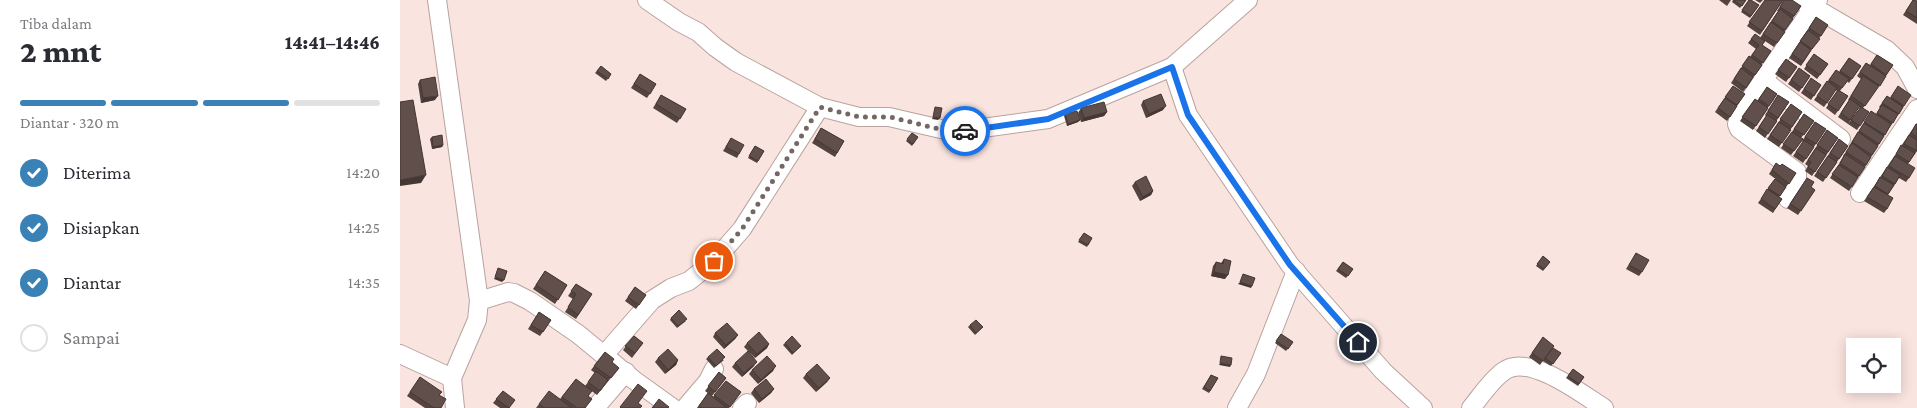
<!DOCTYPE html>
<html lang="id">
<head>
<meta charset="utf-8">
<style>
  :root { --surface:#fff; --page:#f7f7f7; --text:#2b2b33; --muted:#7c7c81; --line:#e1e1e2; --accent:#3a81b6 }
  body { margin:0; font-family:"Crimson Pro",serif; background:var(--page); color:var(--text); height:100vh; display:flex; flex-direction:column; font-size:19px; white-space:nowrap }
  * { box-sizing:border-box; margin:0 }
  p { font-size:16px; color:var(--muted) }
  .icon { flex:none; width:28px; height:28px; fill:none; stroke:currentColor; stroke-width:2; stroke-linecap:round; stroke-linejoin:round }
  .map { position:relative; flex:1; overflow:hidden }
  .sheet { display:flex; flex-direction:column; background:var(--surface); width:400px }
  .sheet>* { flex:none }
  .tools { position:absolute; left:1446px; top:338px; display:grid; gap:10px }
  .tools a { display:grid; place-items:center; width:55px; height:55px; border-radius:0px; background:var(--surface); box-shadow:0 2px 12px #0003; font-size:25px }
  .pin { position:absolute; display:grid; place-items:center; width:42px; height:42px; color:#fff; margin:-21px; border:2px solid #fff; border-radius:50%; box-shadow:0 1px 5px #0007 }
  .courier { position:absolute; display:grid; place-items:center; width:50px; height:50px; margin:-25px; border:4px solid #1a73e8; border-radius:50%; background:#fff; color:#222; box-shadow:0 1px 6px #0007 }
  .overview em { font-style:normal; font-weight:800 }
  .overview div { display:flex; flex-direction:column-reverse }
  .overview { display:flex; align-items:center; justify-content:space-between; height:85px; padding:0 20px }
  h1 { font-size:32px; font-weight:800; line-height:38px }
  .bar { display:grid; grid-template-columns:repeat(4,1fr); gap:8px 5px; align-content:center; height:60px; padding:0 20px }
  .bar i { height:6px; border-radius:4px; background:var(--line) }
  .bar .selected { background:var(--accent) }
  .bar p { grid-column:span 4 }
  ol { padding:0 20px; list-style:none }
  li { display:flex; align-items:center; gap:15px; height:55px }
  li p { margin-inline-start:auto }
  li .icon { padding:5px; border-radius:50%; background:var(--accent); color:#fff; stroke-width:4 }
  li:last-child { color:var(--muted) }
  li i { width:28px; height:28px; border:2px solid var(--line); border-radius:50% }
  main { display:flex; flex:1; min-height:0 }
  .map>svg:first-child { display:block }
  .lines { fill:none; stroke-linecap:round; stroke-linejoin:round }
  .minor-casing { stroke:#b8a39f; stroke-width:20 }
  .minor { stroke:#fff; stroke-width:18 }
  .wall { fill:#534440 }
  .shaded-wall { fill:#443734 }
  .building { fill:#614f4b; stroke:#443734 }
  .done { stroke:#746764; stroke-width:5; stroke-dasharray:0 9 }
  .route { stroke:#1a73e8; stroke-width:6 }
</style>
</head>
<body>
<main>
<section class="sheet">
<div class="overview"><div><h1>2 mnt</h1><p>Tiba dalam</p></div><em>14:41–14:46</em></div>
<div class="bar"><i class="selected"></i><i class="selected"></i><i class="selected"></i><i></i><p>Diantar · 320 m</p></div>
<ol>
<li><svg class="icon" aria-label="check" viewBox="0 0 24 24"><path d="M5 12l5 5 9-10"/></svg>Diterima<p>14:20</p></li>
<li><svg class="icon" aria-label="check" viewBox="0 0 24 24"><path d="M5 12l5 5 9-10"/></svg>Disiapkan<p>14:25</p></li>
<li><svg class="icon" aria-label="check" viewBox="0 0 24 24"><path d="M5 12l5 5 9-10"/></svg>Diantar<p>14:35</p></li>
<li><i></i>Sampai</li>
</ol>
</section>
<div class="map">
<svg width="1517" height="408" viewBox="0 0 1517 408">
  <rect width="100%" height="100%" fill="#fae4df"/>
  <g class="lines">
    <g class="minor-casing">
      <g id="minor">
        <polyline points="37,0 79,301 77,320 52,378 55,408"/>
        <polyline points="247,0 279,22 298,32 315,47 336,62 420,107 459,117 489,117 554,132 648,119 772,67 848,0"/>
        <polyline points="1401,0 1487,50 1505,67 1517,89"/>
        <polyline points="772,67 788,115 890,265 983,371 1023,408"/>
        <polyline points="1363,80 1441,139"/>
        <polyline points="1460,193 1517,109"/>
        <polyline points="1388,199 1397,182 1397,172 1339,129 1337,124 1340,114 1418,0"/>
        <polyline points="79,301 108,292 114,293 130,301 178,334 234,380 273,408"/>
        <polyline points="0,354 52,378"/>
        <polyline points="204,355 252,300 271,288 289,281 314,261 342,229 420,107"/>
        <polyline points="195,408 226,372"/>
        <polyline points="285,408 308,381 314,369"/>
        <polyline points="342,408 347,403"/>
        <polyline points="837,408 856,374 896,271"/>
        <path d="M 1071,408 C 1081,396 1091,380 1104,371 C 1129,353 1182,394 1204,408"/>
      </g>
    </g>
    <use href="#minor" class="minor"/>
  </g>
  <g class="wall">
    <polygon points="1319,0 1331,0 1327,6"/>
    <polygon points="1333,0 1346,0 1340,8 1332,2"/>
    <polygon points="1349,0 1359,5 1350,18 1341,12"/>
    <polygon points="1355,0 1363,0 1360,3"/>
    <polygon points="1365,0 1383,0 1360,35 1347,26"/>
    <polygon points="1384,0 1401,6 1374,47 1365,41 1362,45 1371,51 1361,65 1362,65 1343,92 1331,83 1349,56 1350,57 1356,49 1348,43 1355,34 1360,38 1378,11 1377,11"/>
    <polygon points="1513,0 1517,1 1517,24 1503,15"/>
    <polygon points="1416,17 1428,25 1401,66 1389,58"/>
    <polygon points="1414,54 1428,64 1417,79 1404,69"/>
    <polygon points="1477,55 1493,65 1486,76 1463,108 1469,112 1457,130 1448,124 1460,108 1459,107 1448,124 1438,117 1449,100 1448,100 1461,79 1457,76 1466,63 1470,65"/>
    <polygon points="1449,58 1461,66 1449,83 1447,81 1440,91 1448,96 1435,115 1426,108 1437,91 1436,90 1424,107 1414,100 1436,70 1439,72"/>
    <polygon points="1386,59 1397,67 1386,82 1375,74"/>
    <polygon points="201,66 211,74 206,81 195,73"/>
    <polygon points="1399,68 1410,76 1399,92 1388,84"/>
    <polygon points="240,74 256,84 247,98 231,88"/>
    <polygon points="1411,78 1421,85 1411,100 1401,93"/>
    <polygon points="20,80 35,100 21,103 18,84"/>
    <polygon points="1333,86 1345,94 1327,121 1315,112"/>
    <polygon points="1498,86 1504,106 1484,136 1465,167 1449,191 1430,178 1444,156 1443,156 1450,146 1449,146 1462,126 1471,111 1476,114 1480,108 1479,107 1487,96 1490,98"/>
    <polygon points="1367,87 1377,94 1353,130 1340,121 1355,99 1357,101"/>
    <polygon points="261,95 286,109 277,123 253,108"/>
    <polygon points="1378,95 1389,102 1365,138 1356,131 1366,116 1365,115"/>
    <polygon points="743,101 763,110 746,118 741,105"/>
    <polygon points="1391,104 1402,112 1379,147 1367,139"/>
    <polygon points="681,108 707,112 704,116 681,122 678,113"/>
    <polygon points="665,114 680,120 678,122 667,126 664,116"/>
    <polygon points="1404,114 1414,121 1401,138 1403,139 1391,155 1381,148"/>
    <polygon points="1415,122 1426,129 1403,163 1393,156 1403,142 1402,141"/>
    <polygon points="1516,124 1517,124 1517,151 1508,164 1509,178 1506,182 1499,178 1488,195 1487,209 1484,213 1464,201"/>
    <polygon points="421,128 444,141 435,157 412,143"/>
    <polygon points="1427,130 1438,138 1412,176 1405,171 1408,166 1405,164"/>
    <polygon points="512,133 518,137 512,146 506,141"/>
    <polygon points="32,137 43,145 42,147 32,149 30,139"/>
    <polygon points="331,138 339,154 337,158 323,151"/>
    <polygon points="1439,139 1448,146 1423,182 1414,176"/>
    <polygon points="355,146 364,151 357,163 348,158"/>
    <polygon points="1376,163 1380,166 1396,173 1379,197 1382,199 1373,213 1358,203 1375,179 1377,180 1369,174"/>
    <polygon points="1407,178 1411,187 1415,190 1398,215 1387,208"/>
    <polygon points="735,182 753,191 751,195 740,201 732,186"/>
    <polygon points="684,233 692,238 687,247 678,242"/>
    <polygon points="1236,253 1242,272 1239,276 1226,269"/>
    <polygon points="1143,256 1150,262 1143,271 1136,266"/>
    <polygon points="824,259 825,279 811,276 813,266 816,262 821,263"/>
    <polygon points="943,262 953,269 946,278 936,271"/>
    <polygon points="145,271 167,285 155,304 133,289"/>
    <polygon points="176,284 192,294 176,319 165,312 173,299 168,296"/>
    <polygon points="235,287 246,295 236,309 225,301"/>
    <polygon points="139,312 151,320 140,336 128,329"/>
    <polygon points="271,318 286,321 277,328 270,320"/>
    <polygon points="570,325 583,327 575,335 568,327"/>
    <polygon points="315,333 338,335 335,339 324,349 313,337"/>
    <polygon points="881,334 893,342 886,351 875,343"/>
    <polygon points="234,336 243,343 232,358 223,350"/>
    <polygon points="1143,337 1151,350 1161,353 1151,366 1143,361 1150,351 1140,365 1129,357"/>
    <polygon points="347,343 369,344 367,348 355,358 344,347"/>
    <polygon points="385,343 401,346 392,355 383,345"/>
    <polygon points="205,352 212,362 219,368 197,395 185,386 195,373 191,370"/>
    <polygon points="308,357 324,360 314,368 306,359"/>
    <polygon points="258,358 278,360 276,365 265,374 255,362"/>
    <polygon points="335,363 354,366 342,377 332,367"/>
    <polygon points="1173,369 1184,377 1178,386 1166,378"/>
    <polygon points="352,370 373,371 358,384 349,374"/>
    <polygon points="319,372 326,378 312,396 305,391"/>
    <polygon points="406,374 430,378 427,382 416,392 403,378"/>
    <polygon points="811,375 818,378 809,393 802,389"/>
    <polygon points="20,377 39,395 41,408 25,408 7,396"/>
    <polygon points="176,379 188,396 185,408 136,408 139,404 160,399"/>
    <polygon points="326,381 341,392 329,408 297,408 308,393 313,397"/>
    <polygon points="354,389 374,389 371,393 359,403 351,393"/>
    <polygon points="103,391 109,408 100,408 93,403"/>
  </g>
  <g class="shaded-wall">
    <polygon points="38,96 35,100 21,103 23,98"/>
    <polygon points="766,106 763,110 746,118 749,114"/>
    <polygon points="707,112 704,116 681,122 684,118"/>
    <polygon points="533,117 540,118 538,120 532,119"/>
    <polygon points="680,120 678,122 667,126 668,124"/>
    <polygon points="43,145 42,147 32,149 33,147"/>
    <polygon points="26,175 21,183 0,186 0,180"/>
    <polygon points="753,191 751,195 740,201 743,197"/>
    <polygon points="814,272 828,275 825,279 811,276"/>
    <polygon points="95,277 104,280 102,282 94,279"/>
    <polygon points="840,282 852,286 851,288 838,284"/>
    <polygon points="338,335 335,339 324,349 326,345"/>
    <polygon points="369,344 367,348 355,358 357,354"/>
    <polygon points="278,360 276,365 265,374 268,370"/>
    <polygon points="357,362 354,366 342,377 344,373"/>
    <polygon points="820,363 831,365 830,367 819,365"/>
    <polygon points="376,366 373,371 358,384 361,380"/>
    <polygon points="430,378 427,382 416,392 419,388"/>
    <polygon points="374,389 371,393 359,403 362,399"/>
  </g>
  <g class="building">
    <polygon points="1333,0 1346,0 1342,6"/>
    <polygon points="1349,0 1351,0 1359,5 1351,16 1342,10"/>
    <polygon points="1365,0 1383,0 1362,31 1349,22"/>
    <polygon points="1384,0 1392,0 1401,6 1394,16 1380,7"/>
    <polygon points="1513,0 1517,1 1517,18 1506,11"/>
    <polygon points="1380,9 1393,19 1385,30 1372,21"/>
    <polygon points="1416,17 1428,25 1421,36 1409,28"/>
    <polygon points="1371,22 1385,32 1377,43 1363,34"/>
    <polygon points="1408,30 1420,39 1412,49 1400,41"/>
    <polygon points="1355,34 1365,41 1362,45 1371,51 1363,63 1352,55 1359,45 1351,39"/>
    <polygon points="1400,42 1411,50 1403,62 1392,54"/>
    <polygon points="1414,54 1428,64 1420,75 1406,65"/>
    <polygon points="1477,55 1493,65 1486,75 1471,64"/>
    <polygon points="1349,56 1362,65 1355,75 1342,66"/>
    <polygon points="1449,58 1461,66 1452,79 1440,71"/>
    <polygon points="1386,59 1397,67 1389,78 1378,70"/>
    <polygon points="1466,63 1486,76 1480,86 1460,72"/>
    <polygon points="201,66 211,74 208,79 197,71"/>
    <polygon points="1341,68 1353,77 1346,88 1334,79"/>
    <polygon points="1399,68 1410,76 1402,88 1391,80"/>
    <polygon points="1436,70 1449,79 1442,88 1429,80"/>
    <polygon points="240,74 256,84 250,94 234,84"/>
    <polygon points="1463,76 1479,86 1465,106 1451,96"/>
    <polygon points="35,77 38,96 23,98 20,80"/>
    <polygon points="1411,78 1421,85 1414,96 1404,89"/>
    <polygon points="1427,81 1437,88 1427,103 1417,96"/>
    <polygon points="1333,86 1345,94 1337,105 1325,97"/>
    <polygon points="1498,86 1511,95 1504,106 1491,97"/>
    <polygon points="1367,87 1377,94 1369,106 1359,99"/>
    <polygon points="1438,90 1448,96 1438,111 1428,104"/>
    <polygon points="761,94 766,106 749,114 743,101"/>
    <polygon points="261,95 286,109 280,119 256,104"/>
    <polygon points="1378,95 1389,102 1378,118 1368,111"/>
    <polygon points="1487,96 1503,107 1499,114 1482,103"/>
    <polygon points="1325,98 1337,106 1330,117 1318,108"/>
    <polygon points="1355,99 1368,108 1356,126 1342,117"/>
    <polygon points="1450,99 1460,106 1450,120 1441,113"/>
    <polygon points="13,100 26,175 0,180 0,102"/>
    <polygon points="704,102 707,112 684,118 681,108"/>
    <polygon points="1391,104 1402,112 1392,127 1380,119"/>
    <polygon points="1482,105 1498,114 1493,123 1477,113"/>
    <polygon points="535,107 542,108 540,118 533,117"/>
    <polygon points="1461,107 1469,112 1460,126 1451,120"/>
    <polygon points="677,111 680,120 668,124 665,114"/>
    <polygon points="1471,111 1491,124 1485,135 1464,122"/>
    <polygon points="1404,114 1414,121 1404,135 1394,129"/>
    <polygon points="1367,115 1377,121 1368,134 1359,127"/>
    <polygon points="1379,122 1391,130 1382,143 1370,135"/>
    <polygon points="1415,122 1426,129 1416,144 1405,137"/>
    <polygon points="1464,123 1484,136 1479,144 1459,131"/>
    <polygon points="1516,124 1517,124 1517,137 1511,133"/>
    <polygon points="421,128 444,141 437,153 415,139"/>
    <polygon points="1427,130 1438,138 1428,152 1417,145"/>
    <polygon points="1392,132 1403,139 1394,151 1383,144"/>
    <polygon points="1458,132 1478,146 1472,155 1452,142"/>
    <polygon points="512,133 518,137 513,144 507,139"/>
    <polygon points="42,135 43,145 33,147 32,137"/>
    <polygon points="1509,135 1517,140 1517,151 1504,144"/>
    <polygon points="331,138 344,145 339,154 326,147"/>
    <polygon points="1439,139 1448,146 1439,159 1430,153"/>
    <polygon points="1404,140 1414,147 1406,159 1396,152"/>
    <polygon points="1452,143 1471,157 1466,165 1446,152"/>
    <polygon points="1501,145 1515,153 1509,162 1496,154"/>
    <polygon points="355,146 364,151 358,161 349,156"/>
    <polygon points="1416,148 1426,155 1415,172 1408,167 1411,162 1408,160"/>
    <polygon points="1445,154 1465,167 1459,176 1440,163"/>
    <polygon points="1428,156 1437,162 1426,178 1417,172"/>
    <polygon points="1495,156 1515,168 1509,178 1489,166"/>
    <polygon points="1376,163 1380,166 1382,164 1396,173 1389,184 1372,170"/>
    <polygon points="1439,165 1458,177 1452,187 1432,174"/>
    <polygon points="1487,167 1500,175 1495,184 1482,176"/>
    <polygon points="746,176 753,191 743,197 735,182"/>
    <polygon points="1480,177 1494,185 1488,194 1475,186"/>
    <polygon points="1407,178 1414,182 1411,187 1415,190 1401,211 1390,204"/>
    <polygon points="1375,179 1386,187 1380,196 1368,188"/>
    <polygon points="1474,187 1493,198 1487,209 1467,197"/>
    <polygon points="1367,189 1382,199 1375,209 1361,199"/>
    <polygon points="684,233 692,238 688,245 679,240"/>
    <polygon points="1236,253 1249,260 1242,272 1229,265"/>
    <polygon points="1143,256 1150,262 1144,269 1137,264"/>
    <polygon points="824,259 831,261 828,275 814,272 816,262 823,264"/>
    <polygon points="943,262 953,269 948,276 938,269"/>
    <polygon points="98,268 107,271 104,280 95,277"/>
    <polygon points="145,271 167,285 158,300 136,285"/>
    <polygon points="843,274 855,278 852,286 840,282"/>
    <polygon points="176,284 192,294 178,315 168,307 176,294 171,291"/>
    <polygon points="235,287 246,295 239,305 228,297"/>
    <polygon points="279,310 287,319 278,326 271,318"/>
    <polygon points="139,312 151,320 143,332 131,325"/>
    <polygon points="576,320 583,327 576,333 570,325"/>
    <polygon points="327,323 338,335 326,345 315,333"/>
    <polygon points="359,332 369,344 357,354 347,343"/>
    <polygon points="881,334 893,342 888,349 876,341"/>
    <polygon points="234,336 243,343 235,353 225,346"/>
    <polygon points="392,336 401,346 393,353 385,343"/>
    <polygon points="1143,337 1154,346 1143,361 1132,353"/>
    <polygon points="1153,348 1161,353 1153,364 1145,358"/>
    <polygon points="268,349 278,360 268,370 258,358"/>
    <polygon points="317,349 325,357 316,366 308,357"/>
    <polygon points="348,351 357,362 344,373 335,363"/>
    <polygon points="205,352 214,359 212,362 219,368 211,378 194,366"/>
    <polygon points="367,356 376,366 361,380 352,370"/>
    <polygon points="821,356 832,358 831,365 820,363"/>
    <polygon points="417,364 430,378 419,388 406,374"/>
    <polygon points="1173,369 1184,377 1179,384 1168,376"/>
    <polygon points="196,371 208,380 200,391 188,382"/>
    <polygon points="319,372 326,378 315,392 308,386"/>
    <polygon points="811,375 818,378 810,391 804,387"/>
    <polygon points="20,377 42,392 39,395 46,399 41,408 34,408 10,392"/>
    <polygon points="176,379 192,391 188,396 192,399 185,408 177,408 162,397"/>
    <polygon points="366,379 374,389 362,399 354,389"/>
    <polygon points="326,381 341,392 330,407 314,395"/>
    <polygon points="238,384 247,391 238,403 242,406 240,408 221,408 220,407"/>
    <polygon points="103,391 115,400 109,408 96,399"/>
    <polygon points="149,391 172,408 144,408 139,404"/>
    <polygon points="308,393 327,408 302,408 299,406"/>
    <polygon points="259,399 269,407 268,408 252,408"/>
  </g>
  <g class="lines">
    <polyline class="done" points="314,261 342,229 420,107 459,117 490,117 543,130 565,131"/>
    <polyline class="route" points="565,131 648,119 772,67 788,115 890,265 958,342"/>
  </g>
</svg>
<div class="tools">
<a><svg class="icon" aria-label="locate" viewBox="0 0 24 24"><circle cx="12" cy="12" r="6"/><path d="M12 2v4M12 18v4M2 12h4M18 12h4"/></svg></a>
</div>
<div class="pin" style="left:314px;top:261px;background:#ea580c"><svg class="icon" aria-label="bag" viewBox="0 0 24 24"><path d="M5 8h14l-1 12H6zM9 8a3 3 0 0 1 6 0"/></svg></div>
<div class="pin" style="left:958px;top:342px;background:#1f2937"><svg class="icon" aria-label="home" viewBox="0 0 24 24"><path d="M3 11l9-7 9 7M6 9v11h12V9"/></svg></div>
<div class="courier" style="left:565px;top:131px"><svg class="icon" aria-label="car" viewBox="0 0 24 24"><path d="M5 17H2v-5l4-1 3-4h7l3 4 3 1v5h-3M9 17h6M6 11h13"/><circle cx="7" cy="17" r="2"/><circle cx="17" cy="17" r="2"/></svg></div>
</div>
</main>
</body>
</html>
